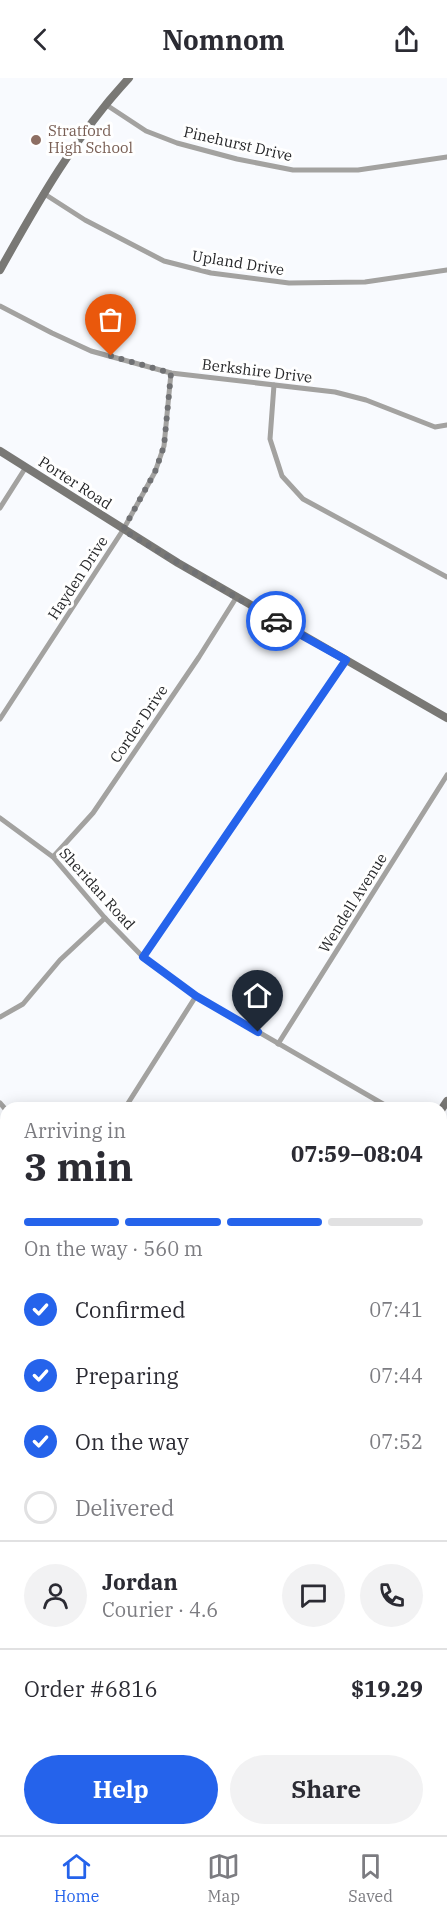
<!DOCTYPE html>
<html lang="en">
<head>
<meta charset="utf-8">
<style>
  :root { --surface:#fff; --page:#f2f2f3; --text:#2b2b33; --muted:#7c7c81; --line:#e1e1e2; --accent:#2563eb }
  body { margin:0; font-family:"IBM Plex Serif",serif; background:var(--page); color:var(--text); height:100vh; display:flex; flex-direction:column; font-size:22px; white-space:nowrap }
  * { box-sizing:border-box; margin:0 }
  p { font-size:20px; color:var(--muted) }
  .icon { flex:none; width:33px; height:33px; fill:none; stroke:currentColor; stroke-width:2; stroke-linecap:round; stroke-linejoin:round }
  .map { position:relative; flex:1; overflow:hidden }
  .side { position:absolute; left:0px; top:1024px; width:447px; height:734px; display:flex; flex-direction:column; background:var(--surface); border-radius:18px 18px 0 0; box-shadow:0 3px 15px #0003 }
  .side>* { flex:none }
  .pin { position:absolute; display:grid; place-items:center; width:51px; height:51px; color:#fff; margin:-62px -26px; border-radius:50% 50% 50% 0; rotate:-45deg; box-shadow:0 0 6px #0007 }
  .pin .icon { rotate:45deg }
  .courier { position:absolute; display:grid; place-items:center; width:60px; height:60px; margin:-30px; border:4px solid #2563eb; border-radius:50%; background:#fff; color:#222; box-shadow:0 2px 8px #0007 }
  .headline em { font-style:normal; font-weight:700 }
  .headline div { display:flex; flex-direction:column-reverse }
  .headline { display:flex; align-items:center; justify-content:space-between; height:102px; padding:0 24px }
  h1 { font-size:39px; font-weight:700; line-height:45px }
  .bar { display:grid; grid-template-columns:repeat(4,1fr); gap:9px 6px; align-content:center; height:72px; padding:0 24px }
  .bar i { height:8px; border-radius:4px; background:var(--line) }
  .bar .current { background:var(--accent) }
  .bar p { grid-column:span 4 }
  .line { display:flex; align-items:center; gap:15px; padding:0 24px; border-top:2px solid var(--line) }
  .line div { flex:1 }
  .round { display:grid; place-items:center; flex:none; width:63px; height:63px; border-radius:32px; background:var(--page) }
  ol { padding:0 24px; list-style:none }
  li { display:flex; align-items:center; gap:18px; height:66px }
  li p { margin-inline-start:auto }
  li .icon { padding:6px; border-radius:50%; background:var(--accent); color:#fff; stroke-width:4 }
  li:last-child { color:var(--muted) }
  li i { width:33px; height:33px; border:3px solid var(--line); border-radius:50% }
  .action { display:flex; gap:12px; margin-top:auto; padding:12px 24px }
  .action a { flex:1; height:69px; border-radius:36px; background:var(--accent); color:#fff; font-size:24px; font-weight:700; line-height:69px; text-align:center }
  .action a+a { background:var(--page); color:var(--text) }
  header { display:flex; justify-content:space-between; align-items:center; height:78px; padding:0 24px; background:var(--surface); font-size:27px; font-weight:700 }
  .dock { display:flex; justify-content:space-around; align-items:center; height:84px; border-top:2px solid var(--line); background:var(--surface); font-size:16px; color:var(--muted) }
  .dock a { display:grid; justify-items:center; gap:3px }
  .dock .current { color:var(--accent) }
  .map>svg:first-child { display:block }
  .green { fill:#b9df97 }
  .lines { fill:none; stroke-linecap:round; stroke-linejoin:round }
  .street { stroke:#a3a2a0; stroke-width:5 }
  .secondary { stroke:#797875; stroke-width:8 }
  .done { stroke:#707174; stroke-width:6; stroke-dasharray:0 10.8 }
  .route { stroke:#2563eb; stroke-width:8 }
  .education-dot { fill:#8d6e63; stroke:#fff; stroke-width:2 }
  .labels { text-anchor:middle; stroke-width:6; stroke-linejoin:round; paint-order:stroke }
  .education-label { font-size:15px; fill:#785e54; stroke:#fff; text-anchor:start }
  .street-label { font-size:15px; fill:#262729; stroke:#fff }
</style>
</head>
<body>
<header><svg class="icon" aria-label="back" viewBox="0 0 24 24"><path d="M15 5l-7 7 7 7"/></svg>Nomnom<svg class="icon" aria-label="share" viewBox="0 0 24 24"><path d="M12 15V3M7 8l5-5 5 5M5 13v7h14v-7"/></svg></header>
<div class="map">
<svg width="447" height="1757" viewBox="0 0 447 1757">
  <rect width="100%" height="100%" fill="#f8fafe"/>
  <polygon class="green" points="220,1752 266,1752 264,1757 208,1757"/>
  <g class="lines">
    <g class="street">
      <polyline points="105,26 146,53 177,65 237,81 293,92 358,92 447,79"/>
      <polyline points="43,115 85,142 164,183 211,195 289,205 365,204 447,192"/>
      <polyline points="0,228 52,255 91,273 171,295 335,314 366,322 435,349 447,347"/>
      <polyline points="274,307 270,361 282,398 303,421 447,499"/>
      <polyline points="0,430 26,389"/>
      <polyline points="0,641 123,452 155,394 164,368 171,295"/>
      <polyline points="0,740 53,779 105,840 143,879 196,918 390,1030"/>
      <polyline points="53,779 93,735 199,579 236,520"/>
      <polyline points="143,879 346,582"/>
      <polyline points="0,939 23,926 60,882 105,840"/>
      <polyline points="278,966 447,697"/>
      <polyline points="0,1025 6,1032"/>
      <polyline points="125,1030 196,918"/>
      <polyline points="0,1184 6,1186"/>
      <polyline points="0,1296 6,1300"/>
      <polyline points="441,1425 447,1433"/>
      <polyline points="0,1436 6,1440"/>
      <polyline points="441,1663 447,1653"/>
      <polyline points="0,1677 6,1681"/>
      <polyline points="4,1730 6,1726"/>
      <polyline points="0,1738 6,1738"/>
      <polyline points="40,1752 44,1757"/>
      <polyline points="11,1757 14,1752"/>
      <polyline points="337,1757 344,1752"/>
    </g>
    <g class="secondary">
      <path d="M 0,192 C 38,124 76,57 129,0"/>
      <polyline points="0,373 178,485 447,640"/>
      <polyline points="441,1032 447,1023"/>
      <polyline points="0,1638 6,1637"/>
    </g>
  </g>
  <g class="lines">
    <polyline class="done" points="111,278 171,295 164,368 155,394 123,452 276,543"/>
    <polyline class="route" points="258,954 196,918 143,879 346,582 276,543"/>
  </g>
  <circle class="education-dot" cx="36" cy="62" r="6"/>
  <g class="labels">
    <g class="education-label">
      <text x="48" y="58">Stratford<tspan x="48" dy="17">High School</tspan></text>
    </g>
    <g class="street-label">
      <text transform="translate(238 66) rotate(13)" y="5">Pinehurst Drive</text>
      <text transform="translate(238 185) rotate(9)" y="5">Upland Drive</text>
      <text transform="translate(257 293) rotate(7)" y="5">Berkshire Drive</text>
      <text transform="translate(75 405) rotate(33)" y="5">Porter Road</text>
      <text transform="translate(78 500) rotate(-57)" y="5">Hayden Drive</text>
      <text transform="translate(139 646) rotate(-56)" y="5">Corder Drive</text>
      <text transform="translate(97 811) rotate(48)" y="5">Sheridan Road</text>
      <text transform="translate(353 825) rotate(-58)" y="5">Wendell Avenue</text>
    </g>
  </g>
</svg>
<div class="pin" style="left:111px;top:278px;background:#ea580c"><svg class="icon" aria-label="bag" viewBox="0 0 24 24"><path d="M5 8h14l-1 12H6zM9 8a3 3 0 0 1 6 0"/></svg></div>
<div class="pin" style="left:258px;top:954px;background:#1f2937"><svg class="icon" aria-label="home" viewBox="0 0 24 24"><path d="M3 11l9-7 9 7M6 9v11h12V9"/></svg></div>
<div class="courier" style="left:276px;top:543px"><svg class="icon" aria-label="car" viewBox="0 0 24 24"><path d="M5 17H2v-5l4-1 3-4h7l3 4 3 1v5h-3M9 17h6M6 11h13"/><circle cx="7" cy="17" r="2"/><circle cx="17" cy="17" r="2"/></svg></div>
<section class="side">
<div class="headline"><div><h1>3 min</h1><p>Arriving in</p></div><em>07:59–08:04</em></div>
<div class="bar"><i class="current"></i><i class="current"></i><i class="current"></i><i></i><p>On the way · 560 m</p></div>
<ol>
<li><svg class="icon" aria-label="check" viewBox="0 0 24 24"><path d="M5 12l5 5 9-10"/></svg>Confirmed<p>07:41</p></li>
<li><svg class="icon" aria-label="check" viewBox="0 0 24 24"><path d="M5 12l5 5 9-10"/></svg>Preparing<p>07:44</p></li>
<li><svg class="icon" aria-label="check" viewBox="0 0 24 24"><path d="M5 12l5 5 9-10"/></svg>On the way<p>07:52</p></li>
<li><i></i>Delivered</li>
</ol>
<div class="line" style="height:108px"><a class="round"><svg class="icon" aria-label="person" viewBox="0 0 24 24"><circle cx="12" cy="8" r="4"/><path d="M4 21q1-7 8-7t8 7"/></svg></a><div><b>Jordan</b><p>Courier · 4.6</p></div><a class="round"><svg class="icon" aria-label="chat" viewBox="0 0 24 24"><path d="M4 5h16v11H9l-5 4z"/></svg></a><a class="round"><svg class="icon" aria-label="phone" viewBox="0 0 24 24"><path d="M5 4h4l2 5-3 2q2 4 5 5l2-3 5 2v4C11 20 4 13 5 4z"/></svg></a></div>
<div class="line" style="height:78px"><div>Order #6816</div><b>$19.29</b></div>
<div class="action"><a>Help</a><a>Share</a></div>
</section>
</div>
<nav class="dock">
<a class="current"><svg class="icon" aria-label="home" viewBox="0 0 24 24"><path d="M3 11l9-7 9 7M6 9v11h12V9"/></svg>Home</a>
<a><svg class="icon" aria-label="map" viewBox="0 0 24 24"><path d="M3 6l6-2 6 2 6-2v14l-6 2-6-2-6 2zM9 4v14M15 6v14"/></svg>Map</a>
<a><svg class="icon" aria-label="saved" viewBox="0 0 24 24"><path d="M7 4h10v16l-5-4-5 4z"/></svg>Saved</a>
</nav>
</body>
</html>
